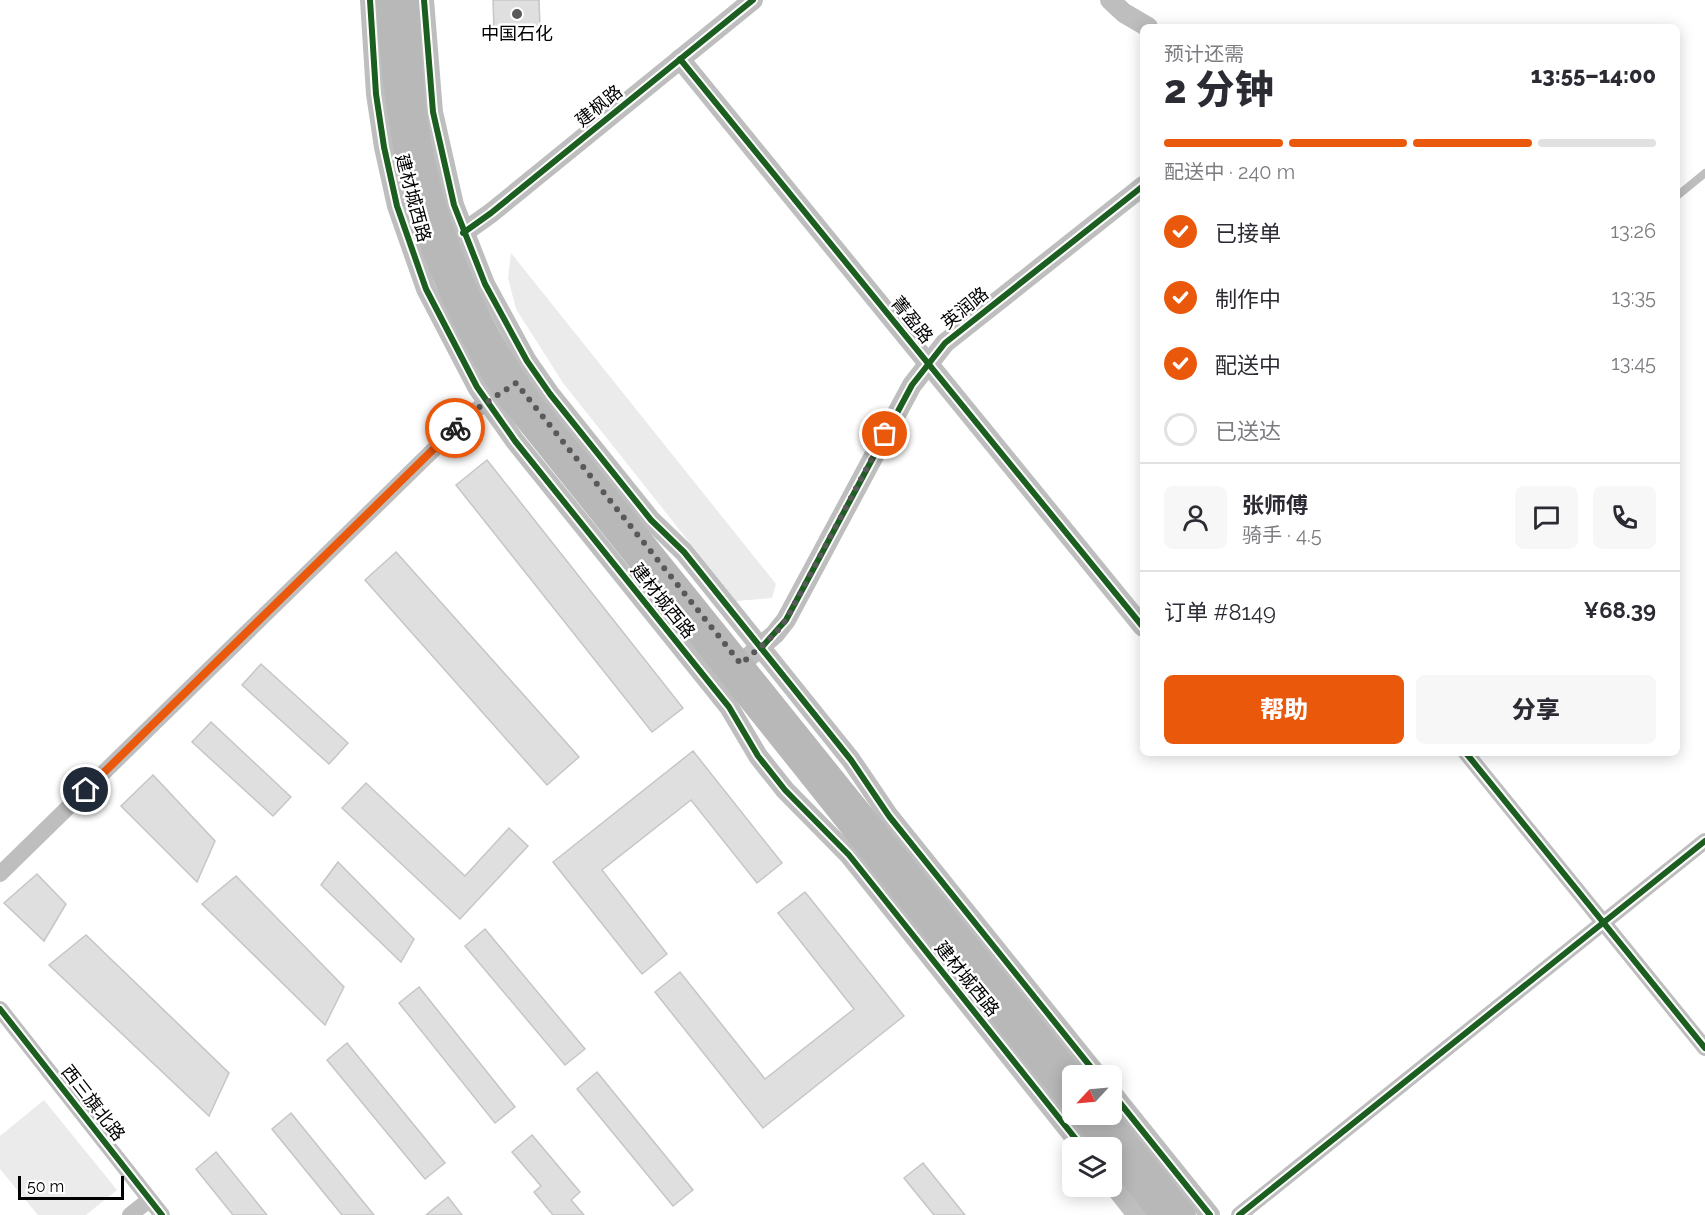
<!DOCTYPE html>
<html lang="zh">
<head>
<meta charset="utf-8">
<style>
  :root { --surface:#fff; --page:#f7f7f7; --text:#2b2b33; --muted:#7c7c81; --line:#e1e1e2; --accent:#ea580c }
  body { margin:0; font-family:Raleway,"Noto Sans SC",sans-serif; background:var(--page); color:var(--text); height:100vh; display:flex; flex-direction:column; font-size:22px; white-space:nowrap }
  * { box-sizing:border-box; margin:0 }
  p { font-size:20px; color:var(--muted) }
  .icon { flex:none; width:33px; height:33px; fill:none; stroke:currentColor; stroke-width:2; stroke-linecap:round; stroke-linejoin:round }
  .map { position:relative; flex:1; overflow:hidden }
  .side { position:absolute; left:1140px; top:24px; width:540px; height:732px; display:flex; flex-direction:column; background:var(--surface); border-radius:9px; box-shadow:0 3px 15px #0003 }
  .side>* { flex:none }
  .needle { width:39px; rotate:244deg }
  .tools { position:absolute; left:1062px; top:1065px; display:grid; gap:12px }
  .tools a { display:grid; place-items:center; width:60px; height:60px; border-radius:9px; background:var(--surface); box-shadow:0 3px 15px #0003; font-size:30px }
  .scale { position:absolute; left:18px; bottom:15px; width:106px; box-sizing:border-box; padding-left:6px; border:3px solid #000; border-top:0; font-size:16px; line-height:21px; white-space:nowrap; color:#000; -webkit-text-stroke:4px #fff; paint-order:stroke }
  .pin { position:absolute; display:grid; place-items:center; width:51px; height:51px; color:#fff; margin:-26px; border:3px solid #fff; border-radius:50%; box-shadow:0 2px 6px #0007 }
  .courier { position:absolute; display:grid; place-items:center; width:60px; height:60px; margin:-30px; border:4px solid #ea580c; border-radius:50%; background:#fff; color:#222; box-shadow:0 2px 8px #0007 }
  .head em { font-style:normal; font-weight:800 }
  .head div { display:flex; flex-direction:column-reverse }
  .head { display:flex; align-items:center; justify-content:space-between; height:102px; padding:0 24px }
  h1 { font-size:39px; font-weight:800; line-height:45px }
  .bar { display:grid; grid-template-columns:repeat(4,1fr); gap:9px 6px; align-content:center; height:72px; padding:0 24px }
  .bar i { height:8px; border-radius:4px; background:var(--line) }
  .bar .current { background:var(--accent) }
  .bar p { grid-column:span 4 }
  .line { display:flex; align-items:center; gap:15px; padding:0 24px; border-top:2px solid var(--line) }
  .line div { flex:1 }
  .round { display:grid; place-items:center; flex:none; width:63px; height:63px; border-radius:9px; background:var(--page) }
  ol { padding:0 24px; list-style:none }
  li { display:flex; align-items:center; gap:18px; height:66px }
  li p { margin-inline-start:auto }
  li .icon { padding:6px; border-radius:50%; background:var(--accent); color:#fff; stroke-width:4 }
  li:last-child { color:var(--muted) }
  li i { width:33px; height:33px; border:3px solid var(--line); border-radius:50% }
  .cta { display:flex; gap:12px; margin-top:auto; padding:12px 24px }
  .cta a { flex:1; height:69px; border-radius:9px; background:var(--accent); color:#fff; font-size:24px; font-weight:800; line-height:69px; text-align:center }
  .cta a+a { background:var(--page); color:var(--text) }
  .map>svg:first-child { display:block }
  .green { fill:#ebebeb }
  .building { fill:#dfdfdf; stroke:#c6c6c6; stroke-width:1.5 }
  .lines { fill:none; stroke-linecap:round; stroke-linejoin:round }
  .service { stroke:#bebebe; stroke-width:8 }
  .minor { stroke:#bebebe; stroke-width:16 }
  .tertiary { stroke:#bebebe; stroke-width:20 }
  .secondary { stroke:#b8b8b8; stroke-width:22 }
  .cycleway-casing { stroke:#fff; stroke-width:10 }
  .cycleway { stroke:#1b5e20; stroke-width:6 }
  .done { stroke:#595959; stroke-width:6; stroke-dasharray:0 10.8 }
  .route { stroke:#ea580c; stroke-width:8 }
  .poi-dot { fill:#595959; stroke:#fff; stroke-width:2 }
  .labels { text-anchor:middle; stroke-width:5; stroke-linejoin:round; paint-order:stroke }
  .poi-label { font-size:18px; fill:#000; stroke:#fff }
  .street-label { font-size:18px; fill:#000; stroke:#fff }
</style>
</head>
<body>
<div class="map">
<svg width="1705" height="1215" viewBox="0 0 1705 1215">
  <rect width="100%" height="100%" fill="#fff"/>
  <g class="green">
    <polygon points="511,253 776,584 772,598 736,601 563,383 516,309 508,278"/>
    <polygon points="44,1100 117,1190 86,1215 38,1215 0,1169 0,1136"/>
  </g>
  <g class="building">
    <polygon points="493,0 539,0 540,28 494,29"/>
    <polygon points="487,460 683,708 652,732 456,485"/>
    <polygon points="396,552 579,757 547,785 365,580"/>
    <polygon points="261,664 348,743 329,764 242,685"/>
    <polygon points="211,722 291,797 273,816 192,742"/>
    <polygon points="693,751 782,863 757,883 691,800 602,870 667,954 642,974 553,862"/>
    <polygon points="153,775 215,841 197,882 121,806"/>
    <polygon points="366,783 465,876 509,828 528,846 460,919 342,808"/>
    <polygon points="338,862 414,939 401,962 321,885"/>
    <polygon points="37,874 66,904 44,941 4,903"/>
    <polygon points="236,876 344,987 325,1025 202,904"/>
    <polygon points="805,892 904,1016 763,1128 655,992 680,972 765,1079 854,1009 778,913"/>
    <polygon points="485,929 585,1049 565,1065 465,946"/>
    <polygon points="86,935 229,1073 209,1116 49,965"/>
    <polygon points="419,987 515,1107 495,1123 399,1003"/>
    <polygon points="347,1043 445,1163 425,1179 327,1060"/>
    <polygon points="597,1072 693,1190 673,1206 577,1089"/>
    <polygon points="291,1113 374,1215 342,1215 272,1129"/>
    <polygon points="532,1135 580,1192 571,1200 584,1215 553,1215 534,1192 541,1186 512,1152"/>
    <polygon points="216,1152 267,1215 233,1215 196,1169"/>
    <polygon points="923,1163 965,1215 934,1215 904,1178"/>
    <polygon points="448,1197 462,1215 426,1215"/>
  </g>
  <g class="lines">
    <polyline class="service" points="1677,196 1705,173"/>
    <g class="minor">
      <polyline points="1466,753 1705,1048"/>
      <polyline points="0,874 468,416 498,394"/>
      <polyline points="0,1009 162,1215"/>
      <polyline points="130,1215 149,1200"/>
      <polyline points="1239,1215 1705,841"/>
    </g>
    <g class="tertiary">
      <polyline points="370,0 376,94 384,147 397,206 426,289 477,387 515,441 729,707 758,756 785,790 849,855 1083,1148"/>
      <polyline points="424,0 433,112 454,205 485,284 527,361 550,394 651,520 684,552 851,760 889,816 1098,1076"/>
      <polyline points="1110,0 1124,13 1148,27"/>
      <polyline points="680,59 1143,627"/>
      <polyline points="463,233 491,213 753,0"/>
      <polyline points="750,656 775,634 786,620 912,385 945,343 1143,186"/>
      <polyline points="1112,1093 1210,1215"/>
      <polyline points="1112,1183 1137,1215"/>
    </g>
    <g class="secondary">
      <path d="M 387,0 C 396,155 421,257 503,391 L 1072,1104"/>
      <path d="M 408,0 C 411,45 411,91 419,136 C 436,233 476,327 534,406 L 1073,1076"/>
      <polyline points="1081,1114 1107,1148"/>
      <polyline points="1104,1114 1185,1215"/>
      <polyline points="1112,1153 1161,1215"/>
    </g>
    <g class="cycleway-casing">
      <g id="cycleway">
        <polyline points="370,0 376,94 384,147 397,206 426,289 477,387 515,441 729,707 758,756 785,790 849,855 1083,1148"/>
        <polyline points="424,0 433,112 454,205 485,284 527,361 550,394 651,520 684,552 851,760 889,816 1098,1076"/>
        <polyline points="680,59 1143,627"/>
        <polyline points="463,233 491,213 753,0"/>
        <polyline points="761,648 786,620 912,385 945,343 1143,186"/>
        <polyline points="1466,753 1705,1048"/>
        <polyline points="0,1009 162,1215"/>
        <polyline points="1112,1093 1210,1215"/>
        <polyline points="1239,1215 1705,841"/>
      </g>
    </g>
    <use href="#cycleway" class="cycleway"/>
  </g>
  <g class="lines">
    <polyline class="done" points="455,428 475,410 516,383 741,664 775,634 786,620 885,434"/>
    <polyline class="route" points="86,790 455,428"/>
  </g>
  <circle class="poi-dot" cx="517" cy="14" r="6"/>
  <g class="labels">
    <g class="poi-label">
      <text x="517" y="40">中国石化</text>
    </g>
    <g class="street-label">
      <text transform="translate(599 106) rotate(-39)" y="6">建枫路</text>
      <text transform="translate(413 198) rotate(75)" y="6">建材城西路</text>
      <text transform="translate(965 308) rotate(-39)" y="6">英润路</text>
      <text transform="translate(912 320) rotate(51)" y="6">菁盈路</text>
      <text transform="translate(663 601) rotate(51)" y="6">建材城西路</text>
      <text transform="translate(967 979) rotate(51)" y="6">建材城西路</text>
      <text transform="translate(93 1103) rotate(52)" y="6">西三旗北路</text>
    </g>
  </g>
</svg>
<div class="tools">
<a><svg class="needle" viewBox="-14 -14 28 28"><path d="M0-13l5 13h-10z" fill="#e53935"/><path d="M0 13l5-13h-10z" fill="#7c7c81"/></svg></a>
<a><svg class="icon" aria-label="layers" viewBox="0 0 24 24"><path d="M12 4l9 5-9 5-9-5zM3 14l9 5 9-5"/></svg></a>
</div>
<div class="scale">50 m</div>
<div class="pin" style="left:885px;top:434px;background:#ea580c"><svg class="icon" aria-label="bag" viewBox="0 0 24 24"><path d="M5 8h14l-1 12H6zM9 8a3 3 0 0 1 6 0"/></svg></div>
<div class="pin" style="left:86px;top:790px;background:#1f2937"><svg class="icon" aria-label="home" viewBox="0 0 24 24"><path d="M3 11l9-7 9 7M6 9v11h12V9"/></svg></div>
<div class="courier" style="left:455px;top:428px"><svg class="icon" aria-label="bike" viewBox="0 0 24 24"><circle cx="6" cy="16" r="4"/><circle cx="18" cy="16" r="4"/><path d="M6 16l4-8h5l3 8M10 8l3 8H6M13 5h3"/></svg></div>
<section class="side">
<div class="head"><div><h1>2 分钟</h1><p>预计还需</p></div><em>13:55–14:00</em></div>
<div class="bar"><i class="current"></i><i class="current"></i><i class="current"></i><i></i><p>配送中 · 240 m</p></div>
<ol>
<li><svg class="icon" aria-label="check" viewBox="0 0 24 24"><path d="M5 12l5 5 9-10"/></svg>已接单<p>13:26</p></li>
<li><svg class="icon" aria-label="check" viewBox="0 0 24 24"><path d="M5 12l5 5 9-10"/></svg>制作中<p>13:35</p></li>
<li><svg class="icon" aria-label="check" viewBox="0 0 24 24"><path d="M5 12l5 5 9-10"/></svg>配送中<p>13:45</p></li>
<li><i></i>已送达</li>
</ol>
<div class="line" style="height:108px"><a class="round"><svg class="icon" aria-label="person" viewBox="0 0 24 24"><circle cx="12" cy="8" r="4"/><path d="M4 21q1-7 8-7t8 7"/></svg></a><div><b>张师傅</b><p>骑手 · 4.5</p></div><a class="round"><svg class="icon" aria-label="chat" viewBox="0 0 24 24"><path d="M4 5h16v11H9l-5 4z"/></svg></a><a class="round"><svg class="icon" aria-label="phone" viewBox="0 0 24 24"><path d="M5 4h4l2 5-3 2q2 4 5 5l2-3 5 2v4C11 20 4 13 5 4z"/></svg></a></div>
<div class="line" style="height:78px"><div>订单 #8149</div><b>¥68.39</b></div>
<div class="cta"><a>帮助</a><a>分享</a></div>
</section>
</div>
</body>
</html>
